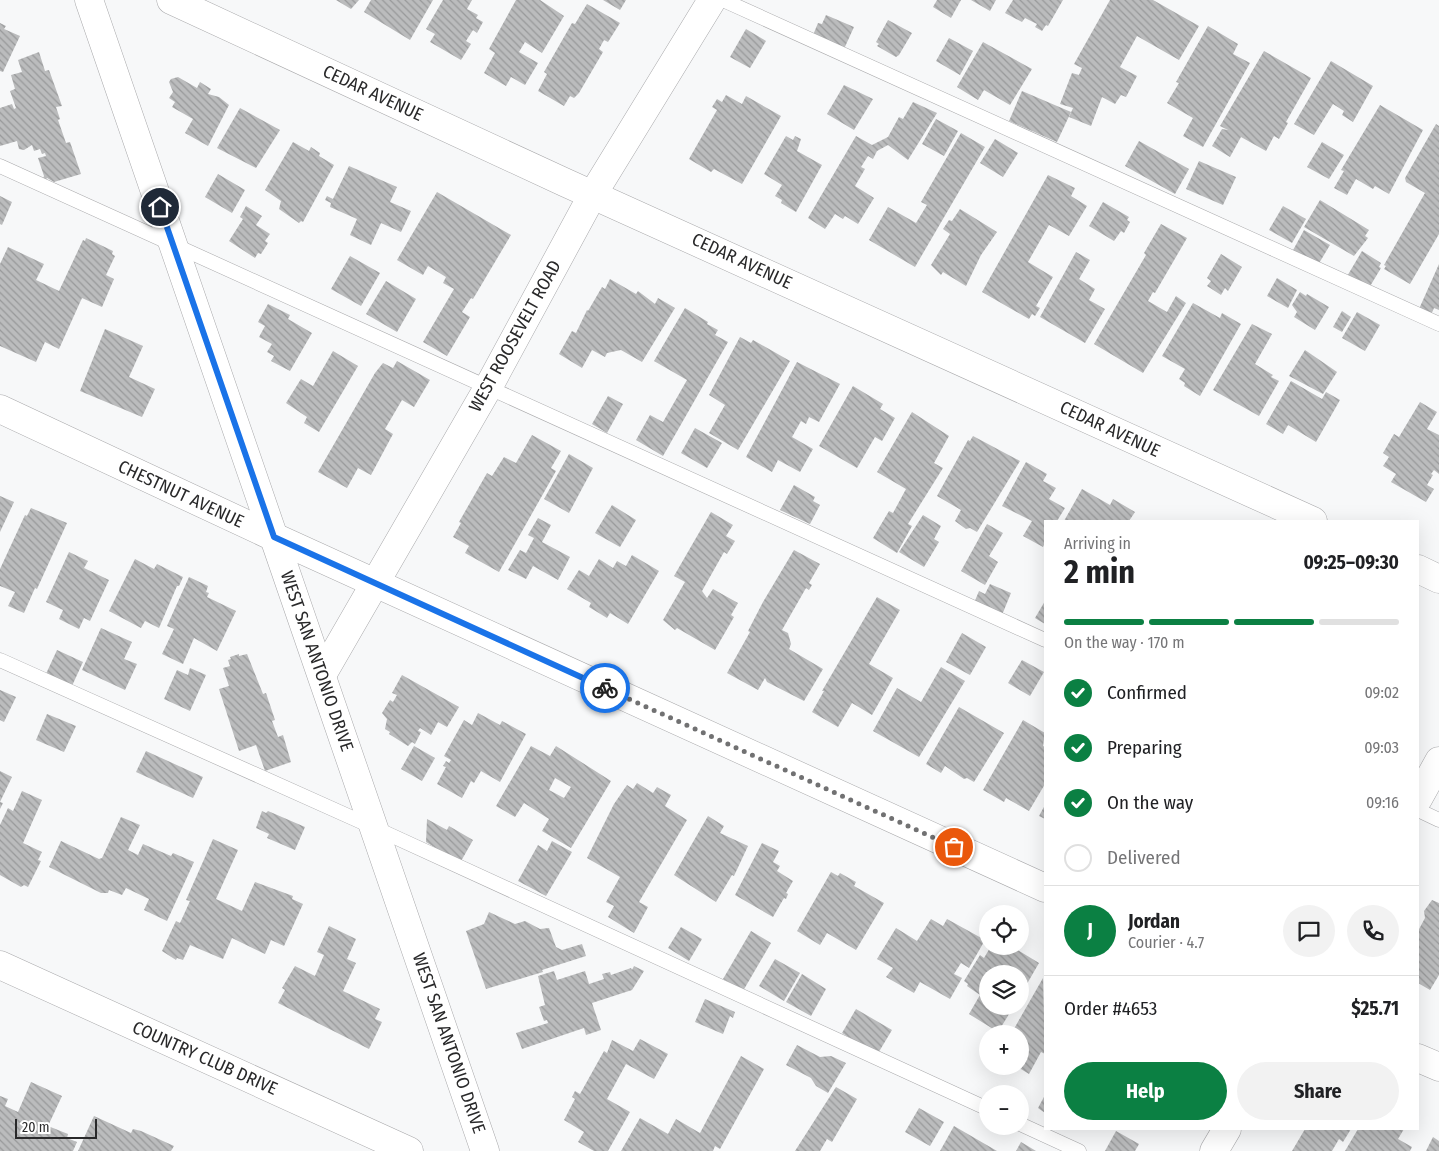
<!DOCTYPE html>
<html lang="en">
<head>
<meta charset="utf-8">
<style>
  :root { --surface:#fff; --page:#f2f2f2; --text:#202124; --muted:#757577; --line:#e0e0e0; --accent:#0b8043 }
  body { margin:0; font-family:"Fira Sans Condensed",sans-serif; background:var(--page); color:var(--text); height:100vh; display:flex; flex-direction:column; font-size:19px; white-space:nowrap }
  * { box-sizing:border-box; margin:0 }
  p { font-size:16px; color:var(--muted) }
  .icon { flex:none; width:28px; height:28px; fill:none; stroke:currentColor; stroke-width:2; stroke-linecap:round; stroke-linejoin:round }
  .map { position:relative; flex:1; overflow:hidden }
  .sheet { position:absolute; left:1044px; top:520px; width:375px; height:610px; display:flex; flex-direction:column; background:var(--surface); border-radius:0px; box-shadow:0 5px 20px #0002 }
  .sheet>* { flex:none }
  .buttons { position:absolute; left:979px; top:905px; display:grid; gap:10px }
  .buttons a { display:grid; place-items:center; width:50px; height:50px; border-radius:50%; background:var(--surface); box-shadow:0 5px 20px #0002; font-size:25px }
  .scale { position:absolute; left:15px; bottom:12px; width:82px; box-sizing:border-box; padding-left:5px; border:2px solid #29292a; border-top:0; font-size:14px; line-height:18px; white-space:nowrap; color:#29292a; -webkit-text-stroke:4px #fff; paint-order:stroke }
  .pin { position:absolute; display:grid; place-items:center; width:42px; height:42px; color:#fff; margin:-21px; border:2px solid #fff; border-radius:50%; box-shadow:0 1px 5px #0007 }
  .courier { position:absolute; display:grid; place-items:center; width:50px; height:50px; margin:-25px; border:4px solid #1a73e8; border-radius:50%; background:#fff; color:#222; box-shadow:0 1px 6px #0007 }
  .summary em { font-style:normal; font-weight:700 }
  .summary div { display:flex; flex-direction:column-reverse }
  .summary { display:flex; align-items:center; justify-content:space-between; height:85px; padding:0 20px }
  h1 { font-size:32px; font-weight:700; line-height:38px }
  .bar { display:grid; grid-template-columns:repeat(4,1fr); gap:8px 5px; align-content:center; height:60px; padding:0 20px }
  .bar i { height:6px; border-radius:4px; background:var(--line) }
  .bar .current { background:var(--accent) }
  .bar p { grid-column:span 4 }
  .line { display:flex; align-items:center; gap:12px; padding:0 20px; border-top:1px solid var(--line) }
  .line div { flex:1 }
  .round { display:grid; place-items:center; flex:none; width:52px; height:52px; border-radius:26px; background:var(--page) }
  ol { padding:0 20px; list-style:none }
  li { display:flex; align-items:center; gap:15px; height:55px }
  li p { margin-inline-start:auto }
  li .icon { padding:5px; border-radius:50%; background:var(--accent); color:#fff; stroke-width:4 }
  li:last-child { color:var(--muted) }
  li i { width:28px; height:28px; border:2px solid var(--line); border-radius:50% }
  .action { display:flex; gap:10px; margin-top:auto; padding:10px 20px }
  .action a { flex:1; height:58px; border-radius:30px; background:var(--accent); color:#fff; font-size:20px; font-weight:700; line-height:58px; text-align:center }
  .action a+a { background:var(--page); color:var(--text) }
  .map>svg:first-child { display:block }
  .building { fill:url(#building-back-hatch); fill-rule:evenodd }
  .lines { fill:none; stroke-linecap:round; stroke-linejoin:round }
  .service-casing { stroke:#a9a9ab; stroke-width:15 }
  .minor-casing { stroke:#a9a9ab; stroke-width:29 }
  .tertiary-casing { stroke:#a9a9ab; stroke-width:29 }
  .service { stroke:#fff; stroke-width:14 }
  .minor { stroke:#fff; stroke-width:28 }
  .tertiary { stroke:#fff; stroke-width:28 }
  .done { stroke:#717172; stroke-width:5; stroke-dasharray:0 9 }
  .route { stroke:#1a73e8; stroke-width:6 }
  .labels { text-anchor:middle; stroke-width:5; stroke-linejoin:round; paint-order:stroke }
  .street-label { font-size:18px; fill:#29292a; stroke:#fff }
</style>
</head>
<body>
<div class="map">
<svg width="1439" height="1151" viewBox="0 0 1439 1151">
  <defs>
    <pattern id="building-back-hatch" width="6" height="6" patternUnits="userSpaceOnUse" patternTransform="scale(1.25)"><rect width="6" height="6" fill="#bbbcbd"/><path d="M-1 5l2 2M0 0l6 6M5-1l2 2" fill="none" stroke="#98999a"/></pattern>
  </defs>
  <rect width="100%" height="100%" fill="#f7f8f9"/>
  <g class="building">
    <polygon points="336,0 359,0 351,9"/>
    <polygon points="371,0 433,0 410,40 364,12"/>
    <polygon points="443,0 472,0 467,9 478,15 476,18 483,22 477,33 473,30 466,41 471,44 461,60 430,42 435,34 426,29"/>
    <polygon points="516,0 540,0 564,16 542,53 525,42 519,52 538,63 525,85 511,77 506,86 484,73 495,53 489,49"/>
    <polygon points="603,0 626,0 620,10"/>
    <polygon points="937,0 961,0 951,18 933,7"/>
    <polygon points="971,0 996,0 990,11"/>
    <polygon points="1013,0 1063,0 1048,26 1046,25 1042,31 1035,27 1037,24 1025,18 1022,22 1005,13"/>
    <polygon points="1110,0 1153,0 1199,26 1179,60 1137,36 1120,67 1137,76 1126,97 1121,95 1115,104 1102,97 1091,126 1069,117 1073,108 1060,104 1072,73 1079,75 1082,68 1074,64"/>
    <polygon points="587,4 620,23 608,42 604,40 599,49 603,52 579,93 574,98 570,96 564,106 538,91 547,74 544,72 572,23 575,24"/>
    <polygon points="826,15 854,27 844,49 813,35 818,23 822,24"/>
    <polygon points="888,20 912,33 899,55 896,57 877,46 879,44 876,42"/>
    <polygon points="0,23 6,26 4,29 20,36 3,72 0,71"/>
    <polygon points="1208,26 1238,44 1233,54 1250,63 1203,147 1183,136 1193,118 1167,103 1179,83 1176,82"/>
    <polygon points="746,29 766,41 750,68 730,57"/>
    <polygon points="949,38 973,51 960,75 936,61"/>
    <polygon points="983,42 1032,69 1010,105 984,90 978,100 957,87"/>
    <polygon points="1264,51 1311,78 1286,122 1288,123 1279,139 1274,136 1266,151 1241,137 1230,157 1212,146 1222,129 1228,130 1220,126"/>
    <polygon points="39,52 45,71 49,70 62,106 56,107 60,119 58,120 66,143 70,142 81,174 54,182 47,178 45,181 43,179 44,176 38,158 46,156 45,153 42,154 40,149 34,151 32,145 24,150 19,149 17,141 0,146 0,108 12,104 14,109 16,108 10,91 15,89 11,75 22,72 18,60"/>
    <polygon points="1331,61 1373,86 1353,122 1342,115 1344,111 1333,104 1314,135 1294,124"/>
    <polygon points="178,77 197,88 200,82 211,89 208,94 219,97 229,105 208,146 185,133 193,119 172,107 175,102 169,98 173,92 169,82 171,79"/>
    <polygon points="844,85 873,99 854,130 827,114"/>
    <polygon points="1022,91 1071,112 1057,142 1009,121"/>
    <polygon points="726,95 742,104 746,96 781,116 742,184 714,169 711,172 689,159 717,110 712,107 717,99 722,102"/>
    <polygon points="913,102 937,113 908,160 888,145 877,151 873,159 868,156 861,167 865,169 855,186 874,198 858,224 845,216 843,219 835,214 825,229 808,218 856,136 872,145 888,137 899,117 903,119"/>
    <polygon points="1380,105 1423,130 1389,194 1375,186 1373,189 1356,179 1347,195 1334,188 1344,171 1341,170"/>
    <polygon points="240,108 280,130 256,168 217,148"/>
    <polygon points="936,119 958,131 944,156 922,144"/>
    <polygon points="1436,124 1439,126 1439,234 1410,284 1384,269 1386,266 1384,265 1425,193 1406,182 1405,178"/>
    <polygon points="961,133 985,147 915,267 869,240 888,207 916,223 927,205 921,202"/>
    <polygon points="786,136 793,140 795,136 801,139 797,151 822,165 796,212 781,203 782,200 775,196 782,185 764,174"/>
    <polygon points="995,139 1018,153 1003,177 980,163"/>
    <polygon points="1139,141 1189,169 1175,194 1125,166"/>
    <polygon points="293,142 309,151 311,147 320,153 319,156 334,165 303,222 301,221 299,223 279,209 281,201 265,190"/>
    <polygon points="1322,142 1344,155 1329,179 1307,167"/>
    <polygon points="1199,161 1236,177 1223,205 1186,189"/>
    <polygon points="349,166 397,187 390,202 411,211 401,232 381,223 371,245 350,235 357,219 330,207 331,203 325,200 327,196 333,199"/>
    <polygon points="218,174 245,190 232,213 205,197"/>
    <polygon points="1048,175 1075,188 1071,196 1087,206 1069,236 1049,225 1028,262 1053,277 1036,306 1040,308 1035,316 1032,314 1029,319 982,292"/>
    <polygon points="437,192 511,235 473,299 471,298 462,312 470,317 447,356 423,342 454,289 443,283 446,277 428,266 423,275 397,260"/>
    <polygon points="0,196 12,202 2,225 0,224"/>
    <polygon points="1320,200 1369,230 1365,236 1368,238 1354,256 1304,227"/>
    <polygon points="1103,202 1129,217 1127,220 1130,222 1124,233 1121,231 1114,241 1089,226"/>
    <polygon points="246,206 262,216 256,225 270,234 265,241 268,243 261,254 258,253 255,258 229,241 243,219 240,217"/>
    <polygon points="1283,206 1306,219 1292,243 1269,230"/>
    <polygon points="960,209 997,232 981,255 966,286 943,272 941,275 931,265 950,234 943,229 949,220 952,221"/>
    <polygon points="1161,224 1187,238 1155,293 1153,292 1148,301 1167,312 1176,296 1186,303 1143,373 1094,344 1146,255 1144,253"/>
    <polygon points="1304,230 1330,245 1318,265 1292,252"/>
    <polygon points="86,238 113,251 112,254 115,256 106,275 114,279 102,307 82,298 59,349 45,342 36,362 0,346 0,264 8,247 44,264 36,280 59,291 83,240 85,241"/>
    <polygon points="1362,251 1381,263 1379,267 1381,268 1369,288 1346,278"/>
    <polygon points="1076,252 1090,260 1079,279 1095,289 1089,300 1105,309 1085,343 1040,317"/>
    <polygon points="1221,254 1242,267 1228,291 1225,288 1221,295 1207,286 1211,281 1207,278"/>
    <polygon points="350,256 380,273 361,306 331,289"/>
    <polygon points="1439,264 1439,310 1434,308 1431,315 1419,309"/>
    <polygon points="1277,278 1297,290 1288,308 1267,296"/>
    <polygon points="610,279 636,294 638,291 655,304 658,298 675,308 642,362 621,350 607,353 605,357 592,350 582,368 559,354 572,331 576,333 587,310 588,311 602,287 605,289"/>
    <polygon points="386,281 416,299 397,332 366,314"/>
    <polygon points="1300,292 1306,296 1307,294 1329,307 1315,330 1294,317 1297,312 1292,305"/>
    <polygon points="1193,303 1220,318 1222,313 1241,324 1200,396 1184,386 1185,383 1179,379 1185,369 1162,356"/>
    <polygon points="268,304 290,315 288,319 312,333 290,371 271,361 274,356 267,352 272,344 259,337 265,326 258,322"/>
    <polygon points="685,308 708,322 707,324 718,330 715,335 728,342 663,456 636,440 650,415 663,422 687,380 654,361"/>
    <polygon points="1342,311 1351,317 1342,332 1333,327"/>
    <polygon points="1357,312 1380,325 1365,351 1342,338"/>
    <polygon points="1252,324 1272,334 1255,364 1273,375 1271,377 1279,381 1259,416 1213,390"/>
    <polygon points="105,329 143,346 129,377 155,389 142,417 80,391"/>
    <polygon points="740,337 751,343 753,340 790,361 738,450 709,433 725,405 709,395"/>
    <polygon points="1305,350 1337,372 1323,394 1289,376"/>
    <polygon points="333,351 358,366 319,432 304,423 307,417 286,403 301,379 313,386"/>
    <polygon points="397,361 430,380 414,407 402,400 385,429 393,434 371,475 358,468 347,488 318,472 375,373 383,363 393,368"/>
    <polygon points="797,362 840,384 819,422 809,417 806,424 801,421 792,437 813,449 800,472 778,460 772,472 746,457"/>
    <polygon points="1291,381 1322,399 1326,392 1340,400 1316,442 1288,425 1283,434 1266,424"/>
    <polygon points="853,386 883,404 880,409 895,418 882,441 875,437 857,468 819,446"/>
    <polygon points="608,396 623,404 607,433 592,424"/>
    <polygon points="1420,402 1437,412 1427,429 1439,435 1439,474 1434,470 1431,474 1433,475 1427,485 1434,489 1426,502 1391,482 1396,474 1383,466 1389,457 1383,453 1394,434 1399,437"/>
    <polygon points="912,412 949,436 934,463 943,468 908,524 912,526 897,553 873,538 889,511 893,513 906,489 877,472"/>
    <polygon points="695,428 722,443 707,468 681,453"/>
    <polygon points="532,435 561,451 551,468 556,471 499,572 465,553 469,546 453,537 461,523 459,522 487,473 492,476 504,457 516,463"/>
    <polygon points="973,436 1020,461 977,532 970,528 966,529 955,521 961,510 937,496 968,440 970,441"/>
    <polygon points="569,454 593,468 569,513 544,499"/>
    <polygon points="1026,462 1047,474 1043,481 1056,488 1049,499 1065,508 1057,521 1045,521 1045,543 1043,547 1023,536 1032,521 1002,506"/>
    <polygon points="794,485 815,497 813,501 820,505 810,524 780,510"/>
    <polygon points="1082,489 1110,505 1113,499 1135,512 1129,521 1064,521"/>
    <polygon points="0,496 14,502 0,532"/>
    <polygon points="612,505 636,520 620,547 595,533"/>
    <polygon points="31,508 67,523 37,589 35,588 24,613 8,606 15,592 0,586 0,569 25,515 27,516"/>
    <polygon points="711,512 733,525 726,536 735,541 727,554 724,552 702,591 707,598 713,589 738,603 731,615 734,617 715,650 677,628 675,630 663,620 685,582 674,576"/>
    <polygon points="923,515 941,526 934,539 939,542 924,567 899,552"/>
    <polygon points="538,518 551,525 542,542 570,557 558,580 533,566 526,579 508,570 520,550 526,553 534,538 528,535"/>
    <polygon points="987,524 1003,533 989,556 998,562 985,585 961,571"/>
    <polygon points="794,550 820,564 809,583 812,585 809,590 806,588 782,630 788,633 791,644 789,649 823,669 804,701 767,682 765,678 758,690 727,673 750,632 748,631 763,602"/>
    <polygon points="69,552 88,561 84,568 109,580 90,621 84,618 79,629 59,619 63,610 46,602"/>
    <polygon points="632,555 659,571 628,624 610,613 607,618 589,607 591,603 567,589 579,570 589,576 599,559 613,568 617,561 626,566"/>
    <polygon points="135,559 154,569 157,564 183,577 179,586 177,586 159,628 145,621 141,628 109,611"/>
    <polygon points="189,577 208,586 206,592 209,593 207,597 236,611 217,651 194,638 183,664 162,654 174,629 167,626"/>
    <polygon points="990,584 1011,593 1002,615 974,603 979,591 985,594"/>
    <polygon points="877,597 900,610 869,664 893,678 872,715 852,703 838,727 812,712 824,691 822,691"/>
    <polygon points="1045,601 1045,624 1035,618"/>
    <polygon points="101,628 132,642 124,659 137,664 125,690 82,670"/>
    <polygon points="962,633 986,647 970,675 946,662"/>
    <polygon points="57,650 83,662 71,688 45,676"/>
    <polygon points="239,654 239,656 247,654 263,694 266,693 275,720 272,721 278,737 283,735 291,762 265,771 256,745 239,751 219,689 229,686 223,668 230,666 228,660 231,659 230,657"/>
    <polygon points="1022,660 1044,672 1030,696 1008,683"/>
    <polygon points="941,667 965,681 919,757 873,731 897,688 921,702"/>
    <polygon points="190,668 206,675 190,711 164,699 177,670 188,675"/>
    <polygon points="402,675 459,707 447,727 438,722 431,735 420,728 418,731 421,732 415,744 412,742 408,746 389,734 390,732 385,729 387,719 382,713 390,700 393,702 397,695 392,693"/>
    <polygon points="0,690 16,697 4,722 0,720"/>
    <polygon points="959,707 1004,733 974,782 967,778 964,779 945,766 941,773 926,764"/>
    <polygon points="478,713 500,725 502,721 526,734 500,782 481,771 474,783 471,781 462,798 437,784 446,767 443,766 446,761 449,763 451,760 444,756 464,720 472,725"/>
    <polygon points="47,714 76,726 64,752 36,740"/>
    <polygon points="1023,720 1045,733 1043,746 1045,747 1045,784 1029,811 1006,798 1004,802 983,790"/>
    <polygon points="414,746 435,758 422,781 401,769"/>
    <path d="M 531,746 L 550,756 L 556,746 L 611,781 L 571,848 L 542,831 L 549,819 L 524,803 L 515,817 L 496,806 ZM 555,778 L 571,787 L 564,798 L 549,790 Z"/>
    <polygon points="146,751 203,777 193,798 136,772"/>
    <polygon points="0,771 12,777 0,802 3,803 0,809"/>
    <polygon points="637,783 653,793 657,787 671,795 665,806 687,820 639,902 648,907 634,933 608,917 614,906 606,902 620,877 587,858 614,804 627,785 633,789"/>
    <polygon points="22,791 42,800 23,843 42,852 38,860 41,861 28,887 24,885 21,887 0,875 0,825 8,808 13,811"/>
    <polygon points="1045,805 1045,819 1039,816"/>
    <polygon points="262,811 266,813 268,811 305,827 295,850 267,838 269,834 256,828"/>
    <polygon points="708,816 724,826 720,833 748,846 734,876 732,875 716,902 674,875"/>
    <polygon points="121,817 140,825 128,850 138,855 143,844 171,856 173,853 194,862 167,921 144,910 149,899 126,888 122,895 109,890 108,893 101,893 49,867 61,841 99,859 102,858"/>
    <polygon points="427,819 447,830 449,826 473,840 460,863 426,842"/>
    <polygon points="213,839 238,850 216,899 242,911 255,882 293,896 292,899 303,904 284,946 271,940 265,954 232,938 223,959 190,945 183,960 177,958 176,960 162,951 176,921 180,923 190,901 186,900"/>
    <polygon points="552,841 572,852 546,896 518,881 538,845 547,851"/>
    <polygon points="762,843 779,851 773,862 780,866 777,871 793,881 786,893 788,894 786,899 784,898 773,917 735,895"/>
    <polygon points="831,872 838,876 840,873 856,882 854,886 884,903 856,950 827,933 820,945 797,931"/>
    <polygon points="1432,900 1439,903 1439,975 1430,990 1418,983 1418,931 1425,918 1424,911"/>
    <polygon points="489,912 515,924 525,921 540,929 549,928 556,947 562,950 582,944 586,956 542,970 543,972 486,989 466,931 484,924"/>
    <polygon points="931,919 943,926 947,919 985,940 969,968 961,963 954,974 962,978 950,999 920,982 914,993 886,977 893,968 877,959 896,928 917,941"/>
    <polygon points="329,926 356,939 347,959 356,963 343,991 380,1009 375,1019 382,1022 369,1049 278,1003 285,990 282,988 295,966 315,976 324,955 317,952"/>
    <polygon points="681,927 702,939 689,961 668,948"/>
    <polygon points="751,931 771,943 743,991 723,979"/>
    <polygon points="991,946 1000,951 1003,946 1011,946 1039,963 1020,996 1020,974 988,974 988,1006 1014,1006 998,1032 969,1014 980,995 967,986 968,984 964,981 980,955 984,958"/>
    <polygon points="775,959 800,973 784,1001 759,986"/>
    <polygon points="634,966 644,971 632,990 592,1003 601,1030 586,1035 584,1028 522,1049 516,1033 548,1023 547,1020 544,1021 539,1007 545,1005 538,976 554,971 557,980 585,971 589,984 604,979 602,974 610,972 611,975 631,968 632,970"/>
    <polygon points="802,974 826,989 811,1016 786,1002"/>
    <polygon points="1043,978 1045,1054 1041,1052 1029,1074 1016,1066 1020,1066 1020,1034 1011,1034"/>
    <polygon points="705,999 735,1012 733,1018 730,1016 723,1034 695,1022"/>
    <polygon points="856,1009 892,1030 877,1055 842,1033"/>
    <polygon points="640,1039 668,1054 654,1079 626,1064 607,1099 630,1112 608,1151 594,1151 578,1142 584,1132 564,1120 575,1099 572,1097 575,1091 580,1094 604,1051 607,1053 612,1040 633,1051"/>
    <polygon points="797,1045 820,1057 831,1056 846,1063 828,1093 816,1086 811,1078 786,1065"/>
    <polygon points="741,1056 764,1069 720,1149 715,1146 713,1151 621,1151 640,1118 668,1134 676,1119 700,1133"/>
    <polygon points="31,1082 62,1096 48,1126 68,1134 67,1138 77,1142 73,1151 0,1151 0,1096 8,1099 5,1106 18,1112"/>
    <polygon points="836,1087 857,1099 832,1142 827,1139 820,1151 795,1151"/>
    <polygon points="1045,1095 1045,1113 1038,1108"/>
    <polygon points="919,1108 944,1122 930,1146 905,1132"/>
    <polygon points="94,1116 131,1133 133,1129 141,1131 174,1146 171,1151 78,1151"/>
    <polygon points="954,1126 997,1151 940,1151"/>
    <polygon points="1305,1129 1351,1129 1343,1142 1339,1139 1332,1151 1292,1151"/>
    <polygon points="1358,1129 1404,1129 1398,1139 1412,1147 1410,1151 1345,1151"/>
    <polygon points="1116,1131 1139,1144 1135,1151 1105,1151"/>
    <polygon points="1433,1137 1439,1141 1439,1151 1426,1151"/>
    <polygon points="1021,1142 1036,1151 1016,1151"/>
  </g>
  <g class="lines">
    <g class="service-casing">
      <g id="service">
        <polyline points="723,0 1439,324"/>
        <polyline points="0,166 1045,640"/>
        <polyline points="0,660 375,828 988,1109"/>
        <polyline points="1418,810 1439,820"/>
        <polyline points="1020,1124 1079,1151"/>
      </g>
    </g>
    <g class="minor-casing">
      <g id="minor">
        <polyline points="89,0 485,1151"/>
        <polyline points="171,0 564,182 1313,521"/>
        <polyline points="0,409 274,537 1045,888"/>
        <polyline points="1418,569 1439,579"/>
        <polyline points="322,675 489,386 593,194 712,0"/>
        <polyline points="0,965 409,1151"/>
        <polyline points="1418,1058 1439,1067"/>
      </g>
    </g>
    <g class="tertiary-casing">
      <g id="tertiary">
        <polyline points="1418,799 1439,761"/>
        <polyline points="1214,1151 1227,1129"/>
      </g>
    </g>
    <use href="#service" class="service"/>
    <use href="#minor" class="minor"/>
    <use href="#tertiary" class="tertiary"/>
  </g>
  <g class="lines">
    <polyline class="done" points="605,688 954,847"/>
    <polyline class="route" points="160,207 274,537 605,688"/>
  </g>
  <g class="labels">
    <g class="street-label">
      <text transform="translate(373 93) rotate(25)" y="6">CEDAR AVENUE</text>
      <text transform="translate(742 261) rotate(25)" y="6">CEDAR AVENUE</text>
      <text transform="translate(515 336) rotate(-61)" y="6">WEST ROOSEVELT ROAD</text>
      <text transform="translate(1110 429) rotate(25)" y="6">CEDAR AVENUE</text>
      <text transform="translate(181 494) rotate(25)" y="6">CHESTNUT AVENUE</text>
      <text transform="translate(317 661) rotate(71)" y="6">WEST SAN ANTONIO DRIVE</text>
      <text transform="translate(449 1043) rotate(71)" y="6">WEST SAN ANTONIO DRIVE</text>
      <text transform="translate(205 1058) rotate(24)" y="6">COUNTRY CLUB DRIVE</text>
    </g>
  </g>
</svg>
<div class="buttons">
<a><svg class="icon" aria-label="locate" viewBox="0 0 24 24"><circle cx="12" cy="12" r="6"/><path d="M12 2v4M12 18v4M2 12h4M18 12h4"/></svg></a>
<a><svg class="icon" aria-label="layers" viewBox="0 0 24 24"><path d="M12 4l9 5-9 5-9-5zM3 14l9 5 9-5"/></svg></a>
<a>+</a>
<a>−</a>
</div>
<div class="scale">20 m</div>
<div class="pin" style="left:954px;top:847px;background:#ea580c"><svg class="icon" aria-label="bag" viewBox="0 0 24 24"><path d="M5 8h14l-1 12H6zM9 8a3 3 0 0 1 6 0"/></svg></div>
<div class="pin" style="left:160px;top:207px;background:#1f2937"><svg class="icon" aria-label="home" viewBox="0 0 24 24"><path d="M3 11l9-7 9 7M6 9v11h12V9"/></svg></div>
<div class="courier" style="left:605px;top:688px"><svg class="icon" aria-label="bike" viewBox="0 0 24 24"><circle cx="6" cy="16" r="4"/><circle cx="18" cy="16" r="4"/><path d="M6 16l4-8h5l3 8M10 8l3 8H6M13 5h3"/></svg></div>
<section class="sheet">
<div class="summary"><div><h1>2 min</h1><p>Arriving in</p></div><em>09:25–09:30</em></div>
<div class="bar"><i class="current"></i><i class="current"></i><i class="current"></i><i></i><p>On the way · 170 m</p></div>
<ol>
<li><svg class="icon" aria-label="check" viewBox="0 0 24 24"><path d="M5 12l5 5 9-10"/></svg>Confirmed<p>09:02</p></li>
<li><svg class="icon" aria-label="check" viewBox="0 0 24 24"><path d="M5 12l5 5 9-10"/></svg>Preparing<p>09:03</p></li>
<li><svg class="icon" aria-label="check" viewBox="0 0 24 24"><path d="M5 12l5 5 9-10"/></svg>On the way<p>09:16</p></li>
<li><i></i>Delivered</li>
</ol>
<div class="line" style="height:90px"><b class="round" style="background:var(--accent);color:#fff">J</b><div><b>Jordan</b><p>Courier · 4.7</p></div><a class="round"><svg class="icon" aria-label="chat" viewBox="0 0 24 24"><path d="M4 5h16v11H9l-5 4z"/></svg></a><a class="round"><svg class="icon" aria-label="phone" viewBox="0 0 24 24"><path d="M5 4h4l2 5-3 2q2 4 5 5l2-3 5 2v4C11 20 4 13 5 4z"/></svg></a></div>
<div class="line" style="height:65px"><div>Order #4653</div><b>$25.71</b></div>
<div class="action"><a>Help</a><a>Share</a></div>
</section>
</div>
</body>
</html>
